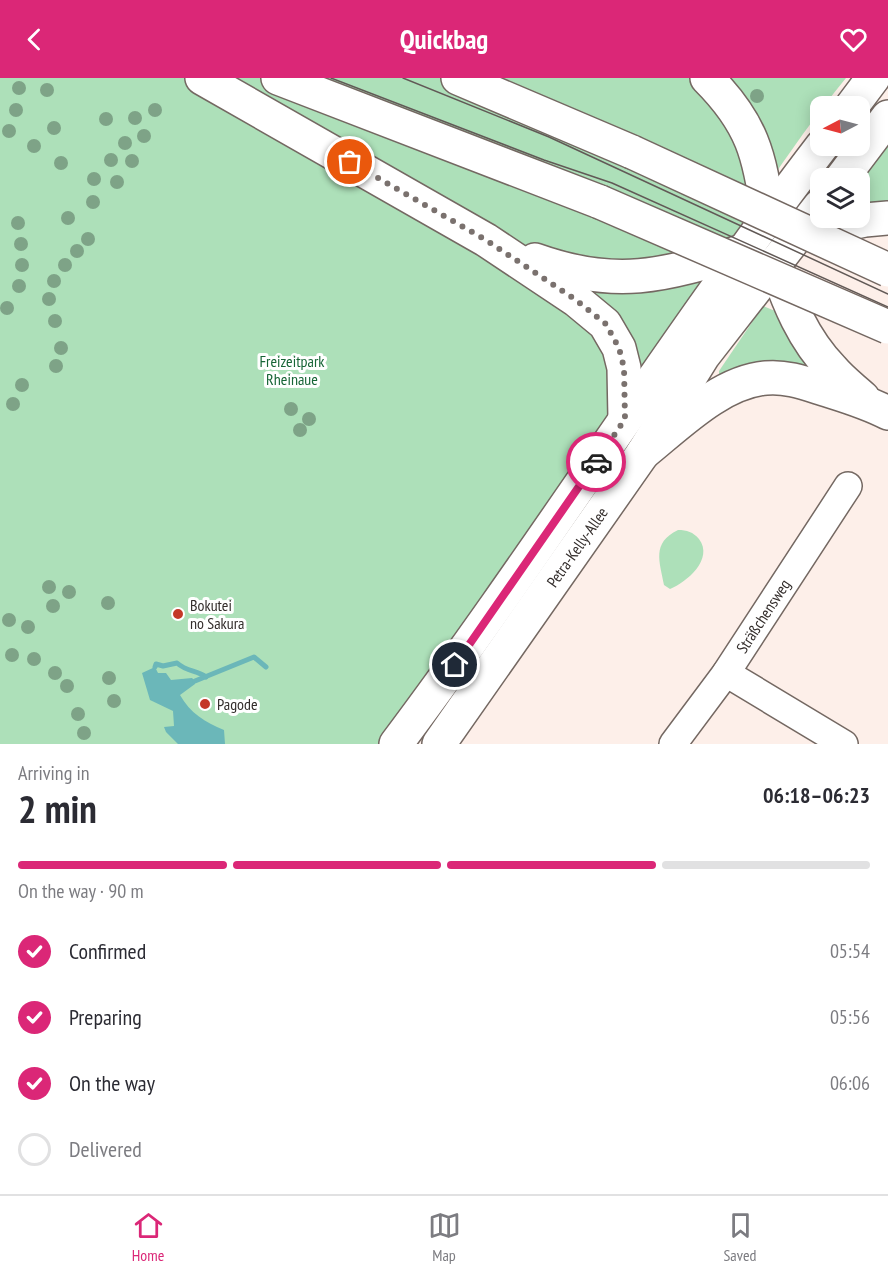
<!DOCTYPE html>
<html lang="en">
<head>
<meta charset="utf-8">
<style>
  :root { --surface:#fff; --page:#f2f2f3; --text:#2b2b33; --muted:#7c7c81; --line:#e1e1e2; --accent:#db2777 }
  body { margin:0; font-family:"PT Sans Narrow",sans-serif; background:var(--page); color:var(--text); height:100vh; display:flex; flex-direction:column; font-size:22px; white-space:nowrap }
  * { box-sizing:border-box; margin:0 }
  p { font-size:20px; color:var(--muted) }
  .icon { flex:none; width:33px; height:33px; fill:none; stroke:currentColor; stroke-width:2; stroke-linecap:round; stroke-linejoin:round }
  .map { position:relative; height:666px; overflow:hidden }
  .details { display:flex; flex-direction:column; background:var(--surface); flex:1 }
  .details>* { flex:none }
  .needle { width:39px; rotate:264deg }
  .tools { position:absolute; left:810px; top:18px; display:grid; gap:12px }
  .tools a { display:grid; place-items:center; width:60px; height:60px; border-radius:12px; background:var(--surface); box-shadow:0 3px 15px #0003; font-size:30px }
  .pin { position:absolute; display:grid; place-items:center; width:51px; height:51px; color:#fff; margin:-26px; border:3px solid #fff; border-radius:50%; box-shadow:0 2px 6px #0007 }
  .courier { position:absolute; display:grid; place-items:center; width:60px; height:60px; margin:-30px; border:4px solid #db2777; border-radius:50%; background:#fff; color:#222; box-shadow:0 2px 8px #0007 }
  .overview em { font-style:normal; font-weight:700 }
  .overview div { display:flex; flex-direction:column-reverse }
  .overview { display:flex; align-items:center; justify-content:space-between; height:102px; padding:0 18px }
  h1 { font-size:39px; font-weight:700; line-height:45px }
  .bar { display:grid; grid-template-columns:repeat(4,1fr); gap:9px 6px; align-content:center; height:72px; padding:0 18px }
  .bar i { height:8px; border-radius:4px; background:var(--line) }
  .bar .current { background:var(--accent) }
  .bar p { grid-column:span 4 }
  ol { padding:0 18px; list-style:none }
  li { display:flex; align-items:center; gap:18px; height:66px }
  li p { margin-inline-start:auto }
  li .icon { padding:6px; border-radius:50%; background:var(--accent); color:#fff; stroke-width:4 }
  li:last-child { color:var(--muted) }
  li i { width:33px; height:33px; border:3px solid var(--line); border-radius:50% }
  header { display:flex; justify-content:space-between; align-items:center; height:78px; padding:0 18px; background:var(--accent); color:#fff; font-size:27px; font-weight:700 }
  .dock { display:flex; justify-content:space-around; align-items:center; height:84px; border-top:2px solid var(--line); background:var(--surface); font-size:16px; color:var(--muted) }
  .dock a { display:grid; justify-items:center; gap:3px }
  .dock .current { color:var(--accent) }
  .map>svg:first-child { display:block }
  .green { fill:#ade0b9 }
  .water { fill:#6bb7b9 }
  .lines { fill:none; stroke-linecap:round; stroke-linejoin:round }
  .stream { stroke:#6bb7b9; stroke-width:5 }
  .minor-casing { stroke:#746862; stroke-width:30 }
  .major-casing { stroke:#746862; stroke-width:36 }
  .highway-casing { stroke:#746862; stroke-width:36 }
  .minor { stroke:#fff; stroke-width:27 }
  .major { stroke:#fff; stroke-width:33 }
  .highway { stroke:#fff; stroke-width:33 }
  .tram { stroke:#615956; stroke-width:1.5 }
  .highway-bridge-casing { stroke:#746862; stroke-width:36; stroke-linecap:butt }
  .highway-bridge { stroke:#fff; stroke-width:33 }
  .tree { fill:#7ea387 }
  .done { stroke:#7a716e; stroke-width:6; stroke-dasharray:0 10.8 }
  .route { stroke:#db2777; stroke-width:8 }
  .poi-dot { fill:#c43828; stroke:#fff; stroke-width:2 }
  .labels { text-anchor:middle; stroke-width:6; stroke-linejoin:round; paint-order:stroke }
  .park-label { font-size:16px; fill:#176536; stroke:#fff }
  .street-label { font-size:16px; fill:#332d2b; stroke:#fff }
  .poi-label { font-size:16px; fill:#332d2b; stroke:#fff; text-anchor:start }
</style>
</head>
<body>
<header><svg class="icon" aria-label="back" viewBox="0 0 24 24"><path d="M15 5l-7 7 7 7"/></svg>Quickbag<svg class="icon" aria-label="heart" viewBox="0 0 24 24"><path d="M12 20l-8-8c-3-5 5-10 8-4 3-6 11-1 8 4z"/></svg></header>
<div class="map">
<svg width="888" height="666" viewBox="0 0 888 666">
  <rect width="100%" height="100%" fill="#fdefe9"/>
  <g class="green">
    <path d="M 0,0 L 846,0 C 771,92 710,199 642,298 C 558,422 471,543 385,666 L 0,666 Z"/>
    <polygon points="888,56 888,130 860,134 860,100"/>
    <polygon points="763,228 780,235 812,290 719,296 719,293"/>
    <path d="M 678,452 C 687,452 693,454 699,461 C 714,481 687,504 670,511 L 664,507 C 660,484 651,465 678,452 Z"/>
  </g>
  <path class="water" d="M 155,589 L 158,595 L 166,595 L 171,602 L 192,600 L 195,603 L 195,606 L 180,617 C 190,635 205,644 224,652 L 225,666 L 178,666 L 166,654 L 164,649 L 174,648 L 173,633 L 150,622 L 142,595 Z"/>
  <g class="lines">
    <g class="stream">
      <path d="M 155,589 L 156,586 L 163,588 L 177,585 C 187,594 197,592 206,599"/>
      <polyline points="195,603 254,579 266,589"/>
    </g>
    <g class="minor-casing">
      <g id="minor">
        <polyline points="726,595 844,666"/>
        <polyline points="673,666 726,595 848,408"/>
      </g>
    </g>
    <g class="major-casing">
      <g id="major">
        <polyline points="852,28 873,0"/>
        <polyline points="842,100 888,39"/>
        <path d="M 396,666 C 543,470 673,262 822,68"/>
        <polyline points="439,666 643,375 703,278 820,128"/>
      </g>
    </g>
    <g class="highway-casing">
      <g id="highway">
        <polyline points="202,0 486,162 576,222 605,246 619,270 624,290 625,341"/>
        <polyline points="278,0 600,124"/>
        <polyline points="458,0 632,74"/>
        <path d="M 707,0 C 752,45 760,77 768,138"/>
        <polyline points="798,156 865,142 888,140"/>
        <path d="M 535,182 C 616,211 663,198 743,173"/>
        <path d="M 775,185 C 788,224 803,261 832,291 C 841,302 852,310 863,320"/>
        <path d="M 643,375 C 678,347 720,304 766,300 C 786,298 805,305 824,311 C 846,318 867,324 888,335"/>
      </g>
    </g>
    <use href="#minor" class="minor"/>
    <use href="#major" class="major"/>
    <use href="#highway" class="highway"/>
    <g class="tram">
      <polyline points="331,0 544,82 612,105 888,229"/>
      <polyline points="403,0 549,59 888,216"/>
    </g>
    <g class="highway-bridge-casing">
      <g id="highway-bridge">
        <polyline points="632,74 888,192"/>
        <polyline points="600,124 888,249"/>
      </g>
    </g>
    <use href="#highway-bridge" class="highway-bridge"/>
  </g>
  <g class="tree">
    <circle cx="19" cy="10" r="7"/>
    <circle cx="47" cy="12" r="7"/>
    <circle cx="757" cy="18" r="7"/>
    <circle cx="16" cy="32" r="7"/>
    <circle cx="155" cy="32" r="7"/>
    <circle cx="135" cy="40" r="7"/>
    <circle cx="106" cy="41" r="7"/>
    <circle cx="54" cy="50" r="7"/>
    <circle cx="9" cy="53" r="7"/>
    <circle cx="144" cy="58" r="7"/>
    <circle cx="125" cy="65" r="7"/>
    <circle cx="34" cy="68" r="7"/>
    <circle cx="111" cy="82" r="7"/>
    <circle cx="132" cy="83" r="7"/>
    <circle cx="61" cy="85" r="7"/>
    <circle cx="94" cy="101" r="7"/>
    <circle cx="117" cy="104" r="7"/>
    <circle cx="93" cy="124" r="7"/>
    <circle cx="68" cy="140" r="7"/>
    <circle cx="18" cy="145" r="7"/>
    <circle cx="88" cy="161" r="7"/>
    <circle cx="21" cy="166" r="7"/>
    <circle cx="77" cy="173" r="7"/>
    <circle cx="22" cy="187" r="7"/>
    <circle cx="65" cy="187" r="7"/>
    <circle cx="54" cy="203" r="7"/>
    <circle cx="19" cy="208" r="7"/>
    <circle cx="49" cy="221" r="7"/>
    <circle cx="7" cy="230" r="7"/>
    <circle cx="55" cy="243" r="7"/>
    <circle cx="61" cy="270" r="7"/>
    <circle cx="56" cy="288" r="7"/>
    <circle cx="22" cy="307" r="7"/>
    <circle cx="13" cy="326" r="7"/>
    <circle cx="291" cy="331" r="7"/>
    <circle cx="309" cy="341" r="7"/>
    <circle cx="300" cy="352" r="7"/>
    <circle cx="49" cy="509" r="7"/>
    <circle cx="69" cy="514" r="7"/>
    <circle cx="108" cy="525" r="7"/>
    <circle cx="53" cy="528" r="7"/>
    <circle cx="9" cy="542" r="7"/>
    <circle cx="28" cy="549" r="7"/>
    <circle cx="12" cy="577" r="7"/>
    <circle cx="34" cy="581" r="7"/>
    <circle cx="55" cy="595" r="7"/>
    <circle cx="109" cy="600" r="7"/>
    <circle cx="67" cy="608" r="7"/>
    <circle cx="114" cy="623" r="7"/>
    <circle cx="78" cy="636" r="7"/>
    <circle cx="84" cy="655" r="7"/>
  </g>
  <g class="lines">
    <polyline class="done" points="350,84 486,162 576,222 606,246 619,270 624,290 625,341 596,384"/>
    <polyline class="route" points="455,587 596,384"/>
  </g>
  <g class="poi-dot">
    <circle cx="178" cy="536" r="6"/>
    <circle cx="205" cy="626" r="6"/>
  </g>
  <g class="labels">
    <g class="park-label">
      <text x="292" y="289">Freizeitpark<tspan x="292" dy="18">Rheinaue</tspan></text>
    </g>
    <g class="street-label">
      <text transform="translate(577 469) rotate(-55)" y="6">Petra-Kelly-Allee</text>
      <text transform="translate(763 538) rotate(-57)" y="6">Sträßchensweg</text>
    </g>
    <g class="poi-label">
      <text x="190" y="533">Bokutei<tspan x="190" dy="18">no Sakura</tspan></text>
      <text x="217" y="632">Pagode</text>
    </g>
  </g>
</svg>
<div class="tools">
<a><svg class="needle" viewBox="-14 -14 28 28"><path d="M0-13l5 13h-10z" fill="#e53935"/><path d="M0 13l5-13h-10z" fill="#7c7c81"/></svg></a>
<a><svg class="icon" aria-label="layers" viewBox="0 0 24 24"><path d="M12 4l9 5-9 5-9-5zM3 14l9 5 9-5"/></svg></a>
</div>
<div class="pin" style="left:350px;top:84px;background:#ea580c"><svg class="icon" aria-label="bag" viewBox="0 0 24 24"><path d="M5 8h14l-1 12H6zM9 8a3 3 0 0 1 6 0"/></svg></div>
<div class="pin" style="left:455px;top:587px;background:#1f2937"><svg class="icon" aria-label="home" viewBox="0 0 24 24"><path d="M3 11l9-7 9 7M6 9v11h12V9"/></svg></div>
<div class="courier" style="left:596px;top:384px"><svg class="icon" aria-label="car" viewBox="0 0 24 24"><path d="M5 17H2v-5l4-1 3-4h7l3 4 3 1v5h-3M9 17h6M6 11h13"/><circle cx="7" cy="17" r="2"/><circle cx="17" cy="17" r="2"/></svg></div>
</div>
<section class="details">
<div class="overview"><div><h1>2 min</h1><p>Arriving in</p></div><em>06:18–06:23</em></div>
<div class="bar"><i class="current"></i><i class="current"></i><i class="current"></i><i></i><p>On the way · 90 m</p></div>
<ol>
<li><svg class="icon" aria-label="check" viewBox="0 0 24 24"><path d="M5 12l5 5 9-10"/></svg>Confirmed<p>05:54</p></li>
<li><svg class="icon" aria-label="check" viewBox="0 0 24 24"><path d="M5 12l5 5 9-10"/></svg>Preparing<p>05:56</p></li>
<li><svg class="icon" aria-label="check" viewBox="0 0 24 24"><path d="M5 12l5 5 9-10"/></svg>On the way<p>06:06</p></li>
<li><i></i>Delivered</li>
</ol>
</section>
<nav class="dock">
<a class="current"><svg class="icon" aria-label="home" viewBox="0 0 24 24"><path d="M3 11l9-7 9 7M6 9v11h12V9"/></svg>Home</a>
<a><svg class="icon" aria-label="map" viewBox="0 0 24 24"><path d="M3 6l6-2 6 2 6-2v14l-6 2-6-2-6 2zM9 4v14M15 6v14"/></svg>Map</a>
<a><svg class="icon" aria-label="saved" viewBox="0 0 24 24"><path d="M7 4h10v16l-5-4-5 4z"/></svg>Saved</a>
</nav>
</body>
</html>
